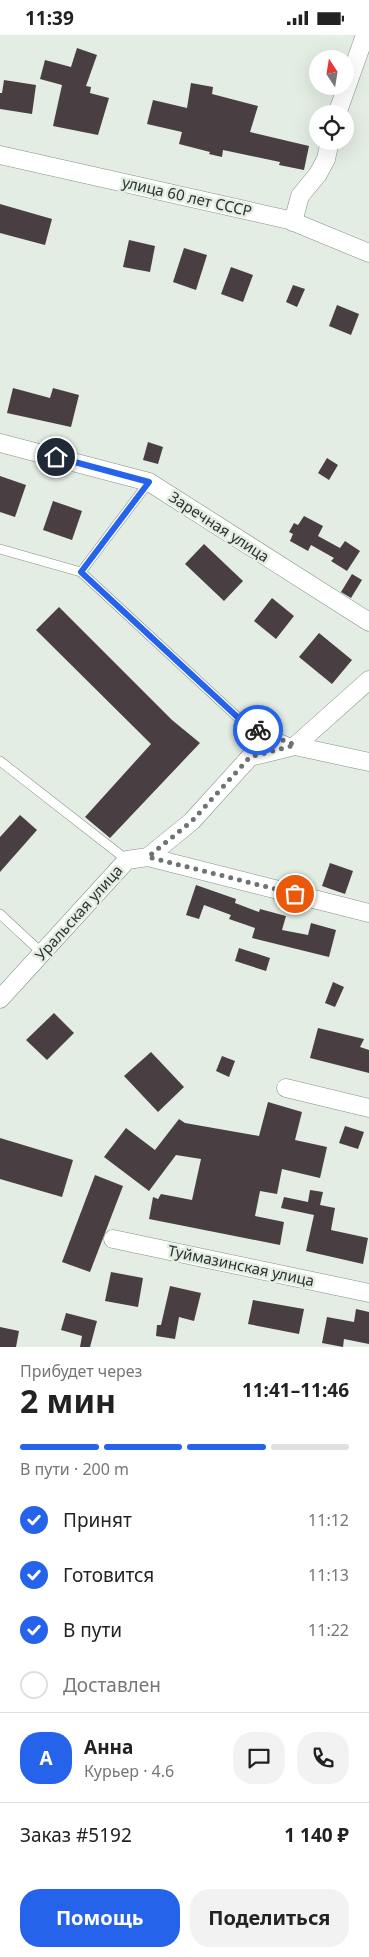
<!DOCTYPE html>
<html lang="ru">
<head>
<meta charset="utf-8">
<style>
  :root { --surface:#fff; --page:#f2f2f2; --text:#222; --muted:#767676; --line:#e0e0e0; --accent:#2563eb }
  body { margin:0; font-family:"Noto Sans",sans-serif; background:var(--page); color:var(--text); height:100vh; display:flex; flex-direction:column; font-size:19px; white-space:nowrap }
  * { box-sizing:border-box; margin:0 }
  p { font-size:16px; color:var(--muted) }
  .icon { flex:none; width:28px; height:28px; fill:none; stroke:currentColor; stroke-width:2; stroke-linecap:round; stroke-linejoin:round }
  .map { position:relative; height:1312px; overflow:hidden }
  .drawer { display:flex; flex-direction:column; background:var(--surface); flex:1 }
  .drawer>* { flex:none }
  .needle { width:32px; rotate:348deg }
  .tools { position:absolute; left:309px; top:15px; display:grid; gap:10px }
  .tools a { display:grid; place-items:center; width:45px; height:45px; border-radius:50%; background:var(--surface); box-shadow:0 5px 20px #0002; font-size:25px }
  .pin { position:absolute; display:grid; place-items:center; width:42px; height:42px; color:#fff; margin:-21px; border:2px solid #fff; border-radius:50%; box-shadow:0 1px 5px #0007 }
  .courier { position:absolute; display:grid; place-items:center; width:50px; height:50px; margin:-25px; border:4px solid #2563eb; border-radius:50%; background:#fff; color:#222; box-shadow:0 1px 6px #0007 }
  .headline em { font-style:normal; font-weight:700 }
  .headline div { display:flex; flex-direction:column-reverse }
  .headline { display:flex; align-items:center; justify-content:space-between; height:85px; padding:0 20px }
  h1 { font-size:32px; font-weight:700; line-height:38px }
  .bar { display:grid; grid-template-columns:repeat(4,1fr); gap:8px 5px; align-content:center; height:60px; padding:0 20px }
  .bar i { height:6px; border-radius:4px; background:var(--line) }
  .bar .active { background:var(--accent) }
  .bar p { grid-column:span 4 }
  .line { display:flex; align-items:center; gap:12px; padding:0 20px; border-top:1px solid var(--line) }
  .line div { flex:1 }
  .round { display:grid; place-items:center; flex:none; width:52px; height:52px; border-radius:20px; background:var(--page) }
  ol { padding:0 20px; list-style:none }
  li { display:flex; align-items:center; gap:15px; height:55px }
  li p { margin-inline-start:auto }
  li .icon { padding:5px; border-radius:50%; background:var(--accent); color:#fff; stroke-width:4 }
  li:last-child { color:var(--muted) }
  li i { width:28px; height:28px; border:2px solid var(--line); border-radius:50% }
  .action { display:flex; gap:10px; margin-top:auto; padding:10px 20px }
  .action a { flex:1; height:58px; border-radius:20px; background:var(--accent); color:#fff; font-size:20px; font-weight:700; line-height:58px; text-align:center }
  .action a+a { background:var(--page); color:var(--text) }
  .status { display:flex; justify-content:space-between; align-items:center; height:35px; padding:0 25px; background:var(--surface); direction:ltr }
  .status svg { height:14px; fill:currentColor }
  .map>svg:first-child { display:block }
  .building { fill:#493f43 }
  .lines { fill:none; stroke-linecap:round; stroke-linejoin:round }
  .service-casing { stroke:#858f86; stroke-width:10 }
  .minor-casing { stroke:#858f86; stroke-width:19 }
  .service { stroke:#fff; stroke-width:9 }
  .minor { stroke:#fff; stroke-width:18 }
  .done { stroke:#6d736e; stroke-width:5; stroke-dasharray:0 9 }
  .route { stroke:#2563eb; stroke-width:6 }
  .labels { text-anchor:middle; stroke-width:5; stroke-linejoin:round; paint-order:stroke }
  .street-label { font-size:15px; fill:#2e322f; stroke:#e3ede3 }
</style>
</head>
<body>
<div class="status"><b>11:39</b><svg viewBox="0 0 49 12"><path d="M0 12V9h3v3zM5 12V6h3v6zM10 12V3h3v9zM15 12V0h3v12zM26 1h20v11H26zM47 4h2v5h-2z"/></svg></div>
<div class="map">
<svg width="369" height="1312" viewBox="0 0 369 1312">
  <rect width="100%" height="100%" fill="#e3ede3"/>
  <g class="building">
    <polygon points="77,13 97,20 86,51 91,52 90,58 109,63 98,100 53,91 62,50 40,44 45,25 71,32"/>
    <polygon points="4,45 36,50 32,79 0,74 0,58 2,58"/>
    <polygon points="191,48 213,52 212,59 258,71 250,97 309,111 304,135 279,130 280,127 223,115 222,122 209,119 210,117 179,109 182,97 147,89 153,65 187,73"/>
    <polygon points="0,169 52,184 45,210 0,198"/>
    <polygon points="129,205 155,211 150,237 123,232"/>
    <polygon points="184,213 207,220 196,255 173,247"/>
    <polygon points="231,232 253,240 243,267 221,259"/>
    <polygon points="293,250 305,254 297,272 286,267"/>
    <polygon points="337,270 359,279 351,300 329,291"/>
    <polygon points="13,353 50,363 53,353 79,360 71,392 7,378"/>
    <polygon points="148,407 163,412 158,429 143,425"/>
    <polygon points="327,423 338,430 329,445 318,438"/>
    <polygon points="0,441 26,450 15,482 0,477"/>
    <polygon points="53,466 82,476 72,505 43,495"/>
    <polygon points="304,481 323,491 318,501 340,513 345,506 360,516 347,536 331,526 334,523 311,510 308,516 290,506 293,499 289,497 294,488 298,490"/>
    <polygon points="204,509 243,546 224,566 185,529"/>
    <polygon points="352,539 362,545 351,563 341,557"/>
    <polygon points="272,563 294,581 276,604 254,586"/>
    <polygon points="59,572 172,685 200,708 110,803 85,782 151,709 36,595"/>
    <polygon points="319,598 352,625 332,649 299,622"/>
    <polygon points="20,780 37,795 0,837 0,802"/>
    <polygon points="330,828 353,836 345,859 322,851"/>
    <polygon points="196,850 236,864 235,868 259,877 260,874 286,881 282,895 308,900 311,888 336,895 329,922 252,903 255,893 229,884 231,880 204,870 199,884 186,880"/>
    <polygon points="239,913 270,923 266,936 235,926"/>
    <polygon points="333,947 344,952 335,972 325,968"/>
    <polygon points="54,978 74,998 47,1025 26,1005"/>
    <polygon points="318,993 364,1004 360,1012 369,1015 369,1038 310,1023"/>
    <polygon points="151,1017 184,1052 158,1077 124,1041"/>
    <polygon points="222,1021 235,1026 229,1042 216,1036"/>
    <polygon points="268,1067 302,1077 295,1105 327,1112 320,1143 282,1134 277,1159 260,1156 255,1181 284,1187 280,1210 149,1184 153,1162 158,1164 161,1159 192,1165 201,1124 176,1120 149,1156 104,1122 126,1093 155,1115 179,1084 185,1088 259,1101"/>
    <polygon points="345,1091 364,1097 358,1114 339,1108"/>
    <polygon points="0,1103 73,1125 62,1162 0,1144"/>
    <polygon points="95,1140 123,1151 90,1237 62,1227"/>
    <polygon points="310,1155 323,1157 320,1170 335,1173 331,1195 368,1203 363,1229 306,1216 314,1180 281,1173 284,1162 308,1167"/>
    <polygon points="111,1237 143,1243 138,1272 105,1266"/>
    <polygon points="170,1251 201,1258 194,1286 179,1282 175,1304 156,1301 157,1290 161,1290"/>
    <polygon points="253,1265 304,1274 299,1299 248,1289"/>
    <polygon points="356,1274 369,1277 369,1309 344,1304 343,1312 322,1308 327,1282 354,1287"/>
    <polygon points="66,1278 97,1286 90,1312 80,1312 82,1301 61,1295"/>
    <polygon points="0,1292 19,1296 16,1312 0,1312"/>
  </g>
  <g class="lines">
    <g class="service-casing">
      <g id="service">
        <polyline points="0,514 81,537 246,690 293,709"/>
        <polyline points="81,537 149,447"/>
        <polyline points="0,726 127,825"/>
        <polyline points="0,879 42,918"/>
      </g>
    </g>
    <g class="minor-casing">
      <g id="minor">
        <polyline points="337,79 365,0"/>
        <polyline points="0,120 289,185 369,218"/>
        <polyline points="293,187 300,161 318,139 326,124 330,106"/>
        <polyline points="0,408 149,447 369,587"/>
        <polyline points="295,711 369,645"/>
        <polyline points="148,822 369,878"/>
        <polyline points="0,964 127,825 148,822 192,786 250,722 295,711 369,727"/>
        <polyline points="286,1053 369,1073"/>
        <polyline points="113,1204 369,1258"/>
      </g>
    </g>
    <use href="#service" class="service"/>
    <use href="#minor" class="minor"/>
  </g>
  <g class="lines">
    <polyline class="done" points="258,695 295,710 250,722 192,786 148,822 295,859"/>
    <polyline class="route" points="56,422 149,447 81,537 246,690 258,695"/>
  </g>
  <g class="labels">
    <g class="street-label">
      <text transform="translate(187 162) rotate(13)" y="5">улица 60 лет СССР</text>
      <text transform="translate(219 492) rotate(33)" y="5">Заречная улица</text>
      <text transform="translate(79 878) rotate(-48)" y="5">Уральская улица</text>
      <text transform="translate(241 1231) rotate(12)" y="5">Туймазинская улица</text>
    </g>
  </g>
</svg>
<div class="tools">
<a><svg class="needle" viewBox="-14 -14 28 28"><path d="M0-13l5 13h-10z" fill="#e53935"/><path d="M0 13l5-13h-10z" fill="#767676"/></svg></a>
<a><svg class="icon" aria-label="locate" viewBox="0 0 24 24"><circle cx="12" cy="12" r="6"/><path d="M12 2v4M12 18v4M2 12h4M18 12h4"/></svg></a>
</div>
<div class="pin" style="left:295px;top:859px;background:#ea580c"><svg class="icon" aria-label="bag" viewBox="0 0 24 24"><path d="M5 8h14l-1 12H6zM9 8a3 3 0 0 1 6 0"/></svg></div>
<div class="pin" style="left:56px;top:422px;background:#1f2937"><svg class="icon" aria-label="home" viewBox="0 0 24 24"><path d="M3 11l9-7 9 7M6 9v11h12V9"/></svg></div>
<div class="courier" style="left:258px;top:695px"><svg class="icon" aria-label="bike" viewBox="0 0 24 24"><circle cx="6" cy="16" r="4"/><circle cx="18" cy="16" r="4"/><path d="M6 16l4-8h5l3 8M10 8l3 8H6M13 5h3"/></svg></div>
</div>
<section class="drawer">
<div class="headline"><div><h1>2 мин</h1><p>Прибудет через</p></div><em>11:41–11:46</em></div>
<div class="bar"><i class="active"></i><i class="active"></i><i class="active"></i><i></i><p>В пути · 200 m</p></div>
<ol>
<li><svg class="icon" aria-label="check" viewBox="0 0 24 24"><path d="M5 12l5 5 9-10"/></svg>Принят<p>11:12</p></li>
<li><svg class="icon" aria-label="check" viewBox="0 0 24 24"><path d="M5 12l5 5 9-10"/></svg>Готовится<p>11:13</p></li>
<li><svg class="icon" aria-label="check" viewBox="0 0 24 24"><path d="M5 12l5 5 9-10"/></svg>В пути<p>11:22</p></li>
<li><i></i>Доставлен</li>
</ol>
<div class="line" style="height:90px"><b class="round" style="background:var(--accent);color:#fff">А</b><div><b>Анна</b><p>Курьер · 4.6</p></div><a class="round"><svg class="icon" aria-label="chat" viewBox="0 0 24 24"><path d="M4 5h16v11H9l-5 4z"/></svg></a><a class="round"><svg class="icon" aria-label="phone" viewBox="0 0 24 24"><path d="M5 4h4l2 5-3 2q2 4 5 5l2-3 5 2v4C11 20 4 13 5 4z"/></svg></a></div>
<div class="line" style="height:65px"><div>Заказ #5192</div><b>1 140 ₽</b></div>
<div class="action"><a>Помощь</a><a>Поделиться</a></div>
</section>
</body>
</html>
